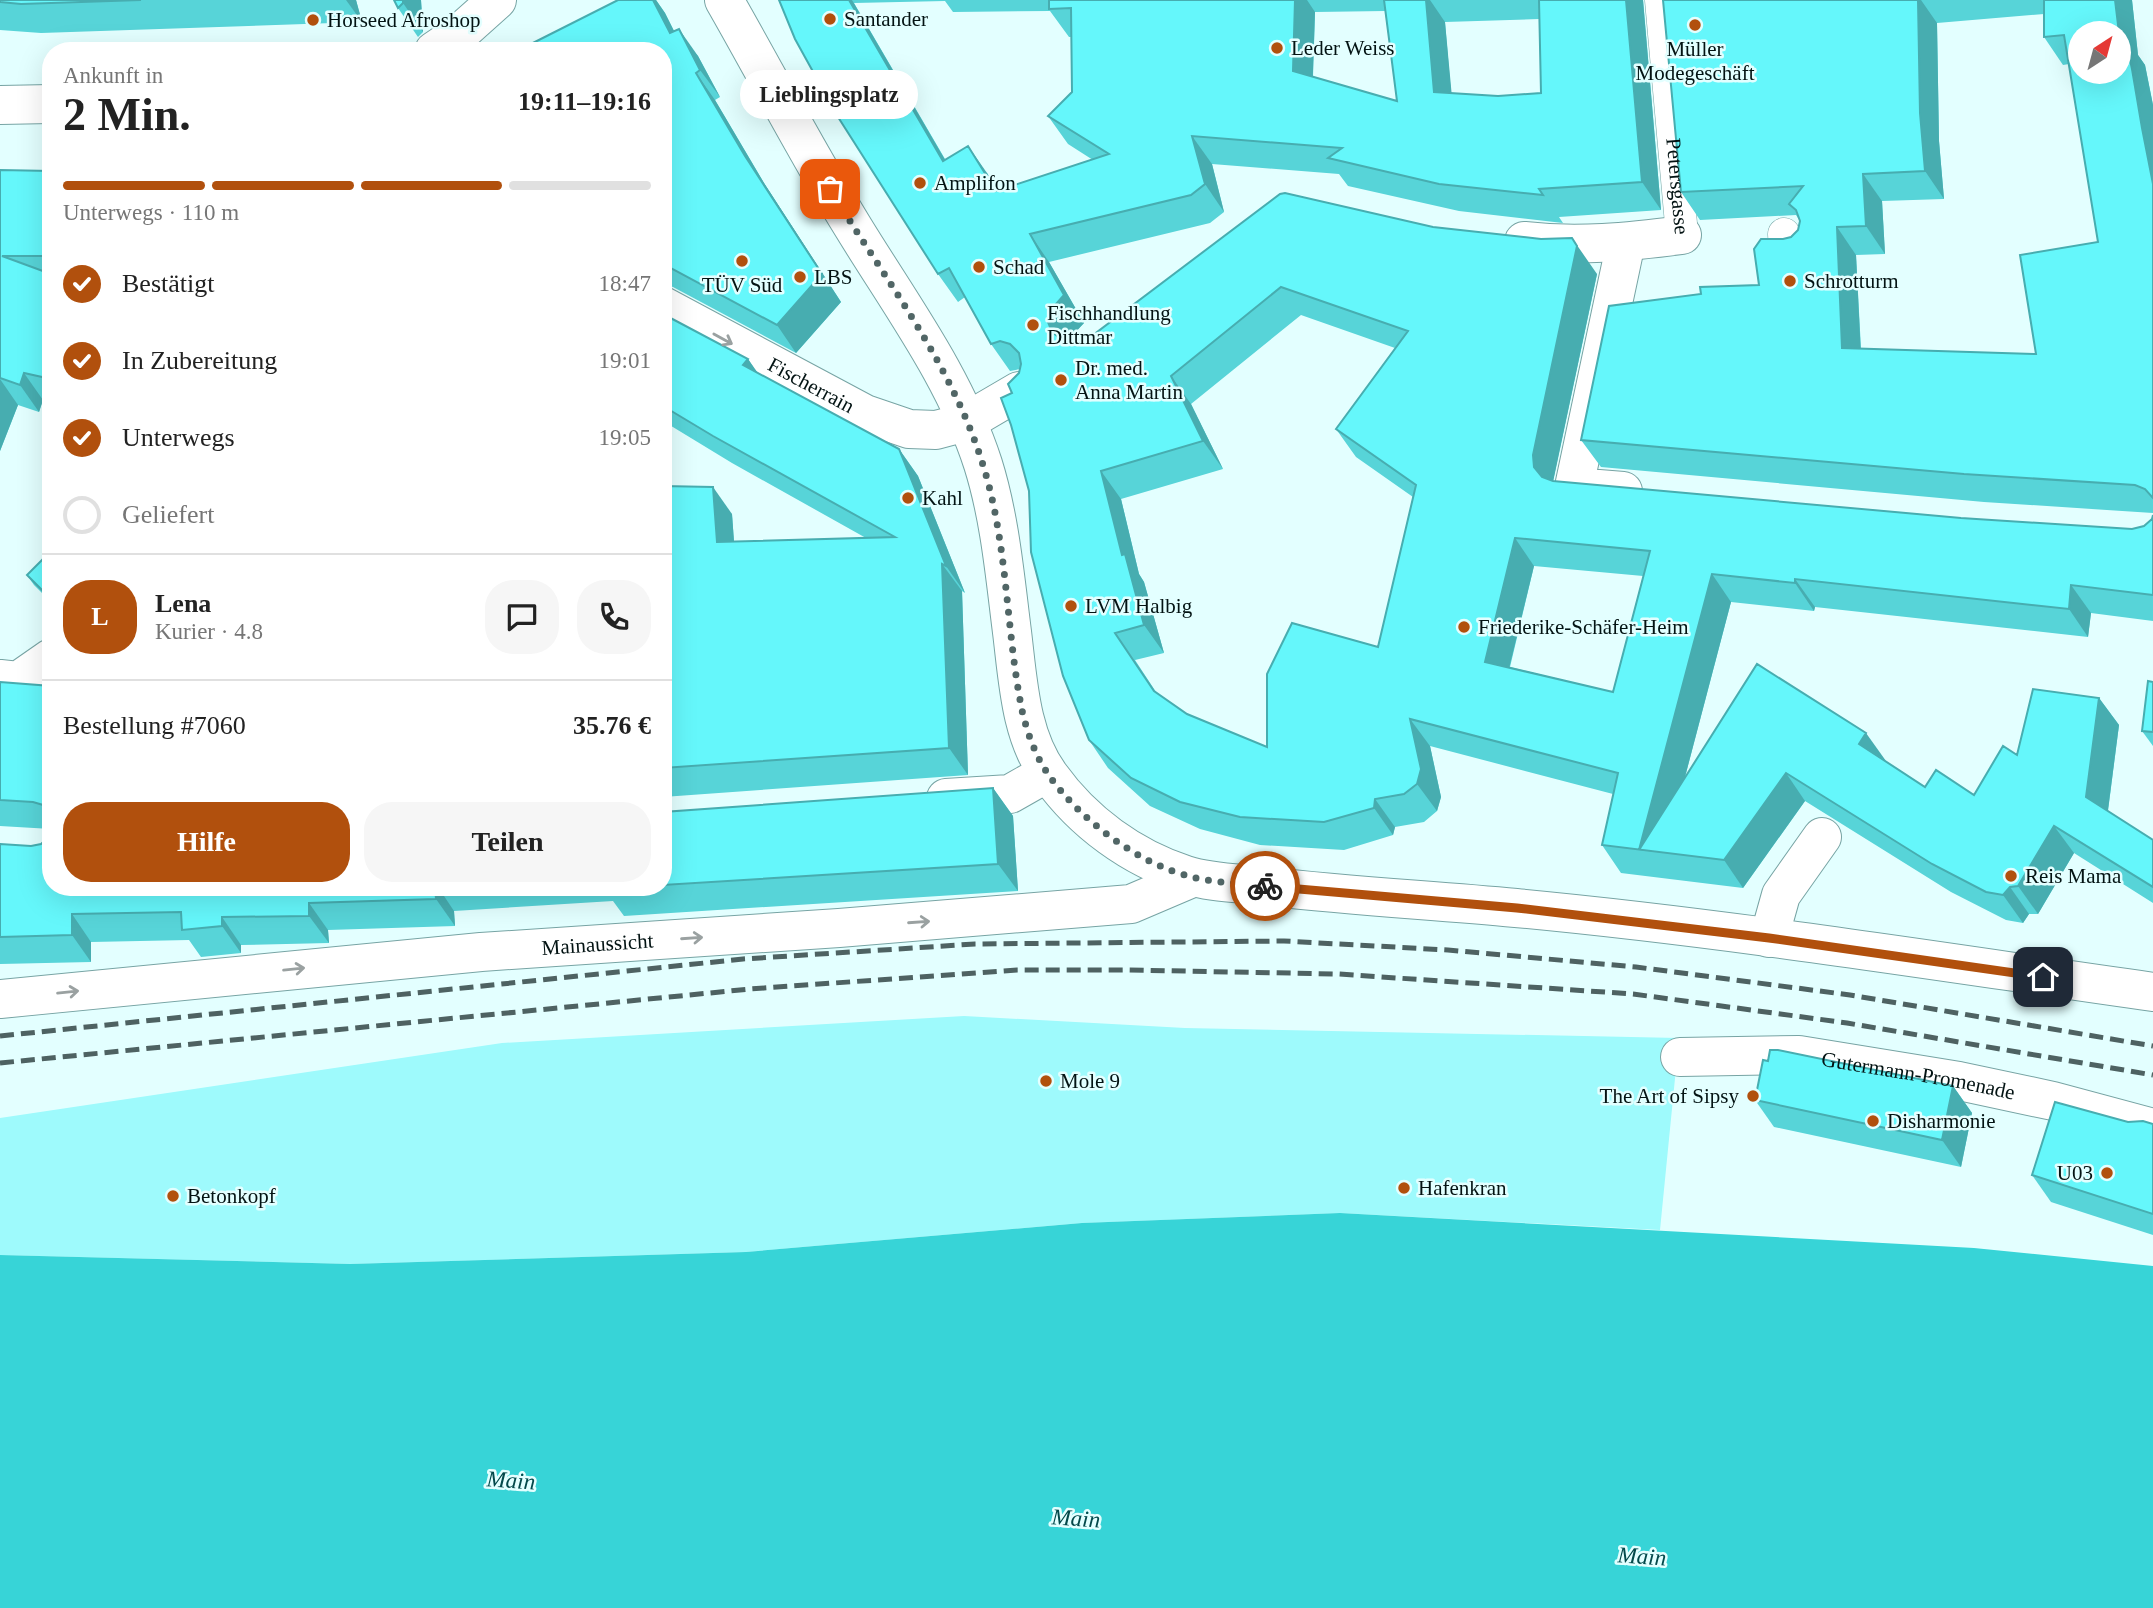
<!DOCTYPE html>
<html lang="de">
<head>
<meta charset="utf-8">
<style>
  :root { --surface:#fff; --page:#f6f6f6; --text:#222; --muted:#767676; --line:#e0e0e0; --accent:#b1500d }
  body { margin:0; font-family:"Times New Roman",serif; background:var(--page); color:var(--text); height:100vh; display:flex; flex-direction:column; font-size:26px; white-space:nowrap }
  * { box-sizing:border-box; margin:0 }
  p { font-size:23px; color:var(--muted) }
  .icon { flex:none; width:38px; height:38px; fill:none; stroke:currentColor; stroke-width:2; stroke-linecap:round; stroke-linejoin:round }
  .map { position:relative; flex:1; overflow:hidden }
  .side { position:absolute; left:42px; top:42px; width:630px; height:854px; display:flex; flex-direction:column; background:var(--surface); border-radius:28px; box-shadow:0 7px 28px #0002 }
  .side>* { flex:none }
  .needle { width:46px; rotate:36deg }
  .tools { position:absolute; left:2068px; top:21px; display:grid; gap:14px }
  .tools a { display:grid; place-items:center; width:63px; height:63px; border-radius:50%; background:var(--surface); box-shadow:0 7px 28px #0002; font-size:35px }
  .pin { position:absolute; display:grid; place-items:center; width:60px; height:60px; color:#fff; margin:-30px; border-radius:14px; box-shadow:0 4px 10px #0006 }
  .courier { position:absolute; display:grid; place-items:center; width:70px; height:70px; margin:-35px; border:5px solid #b1500d; border-radius:50%; background:#fff; color:#222; box-shadow:0 2px 9px #0007 }
  .bubble { position:absolute; height:49px; border-radius:24px; background:var(--surface); box-shadow:0 7px 28px #0002; font-size:23px; font-weight:700; line-height:49px; text-align:center }
  .summary em { font-style:normal; font-weight:700 }
  .summary div { display:flex; flex-direction:column-reverse }
  .summary { display:flex; align-items:center; justify-content:space-between; height:119px; padding:0 21px }
  h1 { font-size:46px; font-weight:700; line-height:52px }
  .bar { display:grid; grid-template-columns:repeat(4,1fr); gap:10px 7px; align-content:center; height:84px; padding:0 21px }
  .bar i { height:9px; border-radius:5px; background:var(--line) }
  .bar .selected { background:var(--accent) }
  .bar p { grid-column:span 4 }
  .line { display:flex; align-items:center; gap:18px; padding:0 21px; border-top:2px solid var(--line) }
  .line div { flex:1 }
  .round { display:grid; place-items:center; flex:none; width:74px; height:74px; border-radius:28px; background:var(--page) }
  ol { padding:0 21px; list-style:none }
  li { display:flex; align-items:center; gap:21px; height:77px }
  li p { margin-inline-start:auto }
  li .icon { padding:7px; border-radius:50%; background:var(--accent); color:#fff; stroke-width:4 }
  li:last-child { color:var(--muted) }
  li i { width:38px; height:38px; border:4px solid var(--line); border-radius:50% }
  .action { display:flex; gap:14px; margin-top:auto; padding:14px 21px }
  .action a { flex:1; height:80px; border-radius:28px; background:var(--accent); color:#fff; font-size:28px; font-weight:700; line-height:80px; text-align:center }
  .action a+a { background:var(--page); color:var(--text) }
  .map>svg:first-child { display:block }
  .green { fill:#9efafc }
  .water { fill:#37d4d7 }
  .lines { fill:none; stroke-linecap:round; stroke-linejoin:round }
  .pedestrian-casing { stroke:#77a4a4; stroke-width:33 }
  .minor-casing { stroke:#77a4a4; stroke-width:40 }
  .pedestrian { stroke:#fff; stroke-width:32 }
  .minor { stroke:#fff; stroke-width:38 }
  .rail { stroke:#4e6262; stroke-width:5; stroke-dasharray:14 7; stroke-linecap:butt }
  .wall { fill:#57d4d8; fill-rule:evenodd }
  .shaded-wall { fill:#47adb0 }
  .building { fill:#65f7fb; stroke:#47adb0; stroke-width:2; fill-rule:evenodd }
  .oneway { stroke:#9aa1a1 }
  .done { stroke:#516666; stroke-width:7; stroke-dasharray:0 12.6 }
  .route { stroke:#b1500d; stroke-width:9 }
  .poi-dot { fill:#b1500d; stroke:#e3ffff; stroke-width:2.5 }
  .labels { text-anchor:middle; stroke-width:5; stroke-linejoin:round; paint-order:stroke }
  .poi-label { font-size:21px; fill:#031313; stroke:#e3ffff; text-anchor:start }
  .street-label { font-size:21px; fill:#031313; stroke:#e3ffff }
  .water-label { font-size:23px; font-style:italic; fill:#03494b; stroke:#e3ffff }
</style>
</head>
<body>
<div class="map">
<svg width="2153" height="1608" viewBox="0 0 2153 1608">
  <rect width="100%" height="100%" fill="#e3ffff"/>
  <polygon class="green" points="964,1016 1185,1028 1679,1038 1660,1230 1340,1213 1082,1223 746,1252 350,1264 0,1255 0,1118 502,1043"/>
  <polygon class="water" points="1340,1213 1974,1248 2153,1266 2153,1608 0,1608 0,1255 350,1264 746,1252 1082,1223"/>
  <g class="lines">
    <g class="pedestrian-casing">
      <g id="pedestrian">
        <path id="s1" d="M 1661,0 L 1682,235"/>
        <polyline points="1784,234 1785,250 1801,249"/>
      </g>
    </g>
    <g class="minor-casing">
      <g id="minor">
        <path d="M 724,0 C 767,75 807,153 853,227 C 900,304 955,377 983,464 C 1000,518 1005,577 1012,632 C 1018,680 1020,736 1050,776 C 1083,822 1132,858 1186,875 C 1211,883 1240,883 1265,886 C 1348,896 1432,900 1516,908 C 1729,928 1941,962 2153,992"/>
        <polyline points="434,51 459,34 497,0"/>
        <polyline points="0,105 51,104"/>
        <path d="M 1524,241 C 1578,247 1628,242 1682,235"/>
        <path id="s2" d="M 663,306 L 865,414 L 909,429 L 936,430 L 966,422 L 1019,391"/>
        <polyline points="1623,491 1574,487 1626,242"/>
        <polyline points="0,679 18,681 51,658"/>
        <polyline points="946,798 1010,794 1047,773"/>
        <polyline points="1769,938 1781,895 1822,837"/>
        <path id="s3" d="M 0,999 L 481,952 L 839,928 L 1131,904 L 1192,878"/>
        <path id="s4" d="M 1680,1057 L 1799,1055 L 1959,1081 L 2053,1101 L 2153,1128"/>
      </g>
    </g>
    <use href="#pedestrian" class="pedestrian"/>
    <use href="#minor" class="minor"/>
    <g class="rail">
      <polyline points="0,1036 743,959 975,944 1284,941 1448,950 1636,967 1850,995 2153,1046"/>
      <polyline points="0,1063 750,989 1017,970 1128,970 1338,974 1633,994 1847,1023 2153,1075"/>
    </g>
  </g>
  <g class="wall">
    <polygon points="0,0 356,0 362,22 41,33 0,30"/>
    <polygon points="394,0 421,0 423,32 418,37 398,8"/>
    <polygon points="618,0 656,0 665,13 674,31 698,56 720,97 715,100 764,183 841,302 796,353 673,287 663,284 663,51"/>
    <path d="M 779,0 L 1643,0 L 1661,210 L 1559,217 L 1563,223 L 1459,211 L 1348,186 L 1339,174 L 1212,164 L 1224,212 L 1210,223 L 1049,262 L 1084,323 L 1068,340 L 1073,341 L 1089,338 L 1280,194 L 1597,274 L 1553,481 L 1961,518 L 2132,529 L 2144,526 L 2152,519 L 2153,515 L 2153,621 L 2091,613 L 2088,637 L 1815,607 L 1814,611 L 1731,602 L 1685,777 L 1885,761 L 1925,787 L 1974,795 L 2017,755 L 2099,698 L 2119,725 L 2108,811 L 2153,840 L 2153,903 L 2074,853 L 2038,914 L 2029,914 L 2023,923 L 2006,920 L 1951,892 L 1805,801 L 1743,888 L 1621,873 L 1602,845 L 1613,794 L 1430,746 L 1441,797 L 1437,811 L 1424,822 L 1395,827 L 1393,835 L 1344,850 L 1260,845 L 1200,829 L 1150,806 L 1108,768 L 1089,740 L 1029,491 L 1012,393 L 1020,369 L 1010,371 L 991,344 L 965,297 L 958,302 L 938,274 ZM 945,1 L 953,12 L 1050,11 L 1069,37 L 1071,37 L 1072,92 L 1048,116 L 1068,144 L 1093,160 L 998,190 L 987,173 L 945,159 L 854,3 ZM 1385,11 L 1397,101 L 1313,77 L 1315,12 ZM 1539,19 L 1541,93 L 1498,96 L 1451,93 L 1445,22 ZM 1301,315 L 1395,348 L 1336,429 L 1356,457 L 1413,497 L 1378,647 L 1267,747 L 1187,714 L 1156,692 L 1135,660 L 1164,653 L 1144,582 L 1139,574 L 1121,499 L 1223,469 L 1191,404 ZM 1534,566 L 1643,576 L 1613,692 L 1510,667 Z"/>
    <path d="M 1663,0 L 2132,0 L 2138,55 L 2145,65 L 2153,105 L 2153,513 L 1984,502 L 1601,467 L 1581,440 L 1701,294 L 1759,285 L 1783,239 L 1791,237 L 1798,230 L 1800,221 L 1796,215 L 1700,220 L 1681,192 ZM 2044,14 L 2044,37 L 2063,65 L 2069,64 L 2098,242 L 2036,354 L 1861,349 L 1856,255 L 1885,254 L 1882,201 L 1944,199 L 1939,141 L 1937,23 Z"/>
    <polygon points="0,170 51,171 51,402 43,400 39,412 18,405 0,451"/>
    <polygon points="663,314 748,359 757,373 899,449 918,476 965,593 962,591 968,775 663,797 663,486 732,514 734,542 866,538 732,463 663,421"/>
    <polygon points="51,551 51,602 34,585 27,575"/>
    <polygon points="0,682 51,686 51,829 0,826"/>
    <polygon points="2153,682 2153,746 2142,731"/>
    <polygon points="993,788 1013,816 1018,891 624,916 613,901 454,911 455,926 328,930 329,943 241,945 241,953 201,957 189,940 91,942 91,962 0,964 0,844 51,887 663,887 663,812"/>
    <polygon points="1953,1086 1972,1113 1961,1167 1774,1127 1755,1100"/>
    <polygon points="2128,1122 2153,1124 2153,1235 2051,1202 2032,1175"/>
  </g>
  <g class="shaded-wall">
    <polygon points="346,0 356,0 362,22"/>
    <polygon points="403,0 421,0 423,32 403,3"/>
    <polygon points="653,0 656,0 665,13 689,61 670,33"/>
    <polygon points="849,0 852,0 962,189 943,161"/>
    <polygon points="1295,0 1307,0 1315,12 1312,99 1293,71"/>
    <polygon points="1426,0 1430,0 1445,22 1454,119 1434,92"/>
    <polygon points="1626,0 1643,0 1661,210 1642,182"/>
    <polygon points="1918,0 1921,0 1937,23 1939,141 1944,199 1925,171 1920,113"/>
    <polygon points="2115,0 2132,0 2138,55 2145,65 2153,105 2153,184 2119,38"/>
    <polygon points="679,29 698,56 720,97 700,70"/>
    <polygon points="696,73 715,100 764,183 841,302 796,353 777,325 745,156"/>
    <polygon points="1192,136 1212,164 1224,212 1205,184"/>
    <polygon points="968,146 987,173 1016,219 996,191"/>
    <polygon points="1863,174 1882,201 1885,254 1866,226"/>
    <polygon points="1837,227 1856,255 1862,376 1842,348"/>
    <polygon points="1030,234 1049,262 1084,323 1068,340 1067,350 1052,332 1048,322"/>
    <polygon points="1572,238 1597,274 1553,482 1554,495 1534,467 1533,455"/>
    <polygon points="748,359 767,386 743,365"/>
    <polygon points="24,373 43,400 39,412 20,385"/>
    <polygon points="1171,376 1191,404 1223,469 1203,441"/>
    <polygon points="0,379 18,405 0,451"/>
    <polygon points="899,449 918,476 965,593 946,566"/>
    <polygon points="1101,471 1121,499 1139,574 1144,582 1164,653 1144,625 1122,555"/>
    <polygon points="713,487 732,514 736,569 717,542"/>
    <polygon points="1515,538 1534,566 1504,689 1485,662"/>
    <polygon points="942,564 962,591 968,775 949,748"/>
    <polygon points="1712,574 1731,602 1665,853 1639,850"/>
    <polygon points="1795,579 1815,607 1814,611 1795,583"/>
    <polygon points="2071,585 2091,613 2088,637 2069,609"/>
    <polygon points="2099,698 2119,725 2106,825 2086,797"/>
    <polygon points="1410,719 1430,746 1441,797 1437,811 1417,784"/>
    <polygon points="1866,733 1886,761 1859,744"/>
    <polygon points="1786,773 1805,801 1743,888 1724,860"/>
    <polygon points="993,788 1013,816 1018,891 998,864"/>
    <polygon points="1375,799 1395,827 1393,835 1374,808"/>
    <polygon points="2054,826 2074,853 2038,914 2018,886"/>
    <polygon points="435,887 438,887 454,911 455,926 436,899"/>
    <polygon points="2010,887 2029,914 2023,923 2003,895"/>
    <polygon points="309,903 328,930 329,943 309,916"/>
    <polygon points="72,914 91,942 91,962 72,935"/>
    <polygon points="222,917 241,945 241,953 222,926"/>
    <polygon points="1953,1086 1972,1113 1961,1167 1942,1140"/>
  </g>
  <g class="building">
    <polygon points="0,0 141,0 21,4 0,2"/>
    <polygon points="394,0 403,0 403,3 398,8"/>
    <polygon points="618,0 653,0 670,33 679,29 700,70 696,73 745,156 822,274 777,325 663,264 663,51 517,51"/>
    <path d="M 779,0 L 849,0 L 943,161 L 968,146 L 996,191 L 1109,154 L 1048,116 L 1072,92 L 1071,8 L 1049,9 L 1049,0 L 1295,0 L 1293,71 L 1397,101 L 1384,0 L 1426,0 L 1434,92 L 1498,96 L 1541,93 L 1539,0 L 1626,0 L 1642,182 L 1539,189 L 1543,195 L 1439,184 L 1328,158 L 1342,148 L 1192,136 L 1205,184 L 1191,195 L 1030,234 L 1064,295 L 1049,312 L 1048,322 L 1052,332 L 1062,340 L 1073,341 L 1086,334 L 1089,338 L 1280,194 L 1285,193 L 1433,227 L 1541,239 L 1572,238 L 1577,246 L 1533,455 L 1534,467 L 1542,477 L 1553,481 L 1961,518 L 2132,529 L 2144,526 L 2152,519 L 2153,515 L 2153,595 L 2071,585 L 2069,609 L 1795,579 L 1795,583 L 1712,574 L 1639,850 L 1757,664 L 1866,733 L 1859,744 L 1925,787 L 1936,770 L 1974,795 L 2003,746 L 2017,755 L 2033,689 L 2099,698 L 2086,797 L 2153,840 L 2153,887 L 2054,826 L 2018,886 L 2010,887 L 2003,895 L 1986,892 L 1932,864 L 1786,773 L 1724,860 L 1602,845 L 1618,773 L 1410,719 L 1421,769 L 1417,784 L 1404,794 L 1375,799 L 1374,808 L 1324,822 L 1240,817 L 1180,802 L 1131,778 L 1089,740 L 1063,676 L 1031,552 L 1029,491 L 1011,425 L 1001,398 L 1012,393 L 1008,384 L 1019,373 L 1021,364 L 1019,353 L 1010,344 L 1000,341 L 991,344 L 949,268 L 938,274 L 838,117 L 795,39 ZM 1281,287 L 1408,331 L 1336,429 L 1416,485 L 1378,647 L 1292,623 L 1267,674 L 1267,747 L 1187,714 L 1154,691 L 1115,633 L 1144,625 L 1125,554 L 1122,555 L 1101,471 L 1203,441 L 1171,376 ZM 1515,538 L 1650,551 L 1613,692 L 1485,662 Z"/>
    <polygon points="1663,0 1918,0 1920,113 1925,171 1863,174 1866,226 1837,227 1842,348 2036,354 2020,255 2098,242 2064,35 2044,37 2044,0 2115,0 2119,33 2081,33 2081,72 2119,72 2119,38 2125,37 2132,69 2142,128 2153,184 2153,498 2145,489 2135,485 1964,474 1581,440 1609,306 1701,294 1700,287 1759,285 1754,249 1761,239 1783,239 1791,237 1798,230 1800,221 1796,210 1789,204 1803,186 1681,192"/>
    <polygon points="0,170 51,171 51,256 2,256 51,274 51,379 24,373 20,385 0,378"/>
    <polygon points="663,314 748,359 743,365 899,449 946,566 942,564 949,748 663,768 663,486 713,487 717,542 895,537 713,436 663,406"/>
    <polygon points="51,551 51,599 27,575"/>
    <polygon points="2148,681 2153,682 2153,732 2142,731"/>
    <polygon points="0,682 51,686 51,813 43,805 33,802 0,800"/>
    <polygon points="993,788 998,864 663,885 663,812"/>
    <polygon points="51,834 51,887 435,887 436,899 309,903 309,916 222,917 222,926 182,930 181,912 72,914 72,935 0,937 0,844 31,846 41,844 50,836"/>
    <polygon points="605,887 631,887 605,889"/>
    <polygon points="1770,1050 1778,1050 1953,1086 1942,1140 1755,1100 1763,1060 1768,1061"/>
    <polygon points="2055,1102 2128,1122 2143,1121 2153,1124 2153,1214 2032,1175"/>
  </g>
  <defs><path id="oneway-shaft" d="M-6 0H5M1.5-3L5.5 0L1.5 3" fill="none" stroke-width="1.6" stroke-linecap="round" stroke-linejoin="round" transform="scale(1.75)"/></defs>
  <g class="oneway">
    <use href="#oneway-shaft" transform="translate(723 339) rotate(29)"/>
    <use href="#oneway-shaft" transform="translate(919 922) rotate(-4)"/>
    <use href="#oneway-shaft" transform="translate(692 938) rotate(-4)"/>
    <use href="#oneway-shaft" transform="translate(294 969) rotate(-6)"/>
    <use href="#oneway-shaft" transform="translate(68 992) rotate(-6)"/>
  </g>
  <g class="lines">
    <path class="done" d="M 830,189 C 884,278 952,364 983,465 C 1007,541 1006,623 1020,700 C 1024,724 1034,754 1048,774 C 1079,819 1138,864 1192,877 C 1215,883 1241,883 1265,886"/>
    <polyline class="route" points="1265,886 1517,908 1769,938 2043,977"/>
  </g>
  <g class="poi-dot">
    <circle cx="830" cy="19" r="7"/>
    <circle cx="313" cy="20" r="7"/>
    <circle cx="1695" cy="25" r="7"/>
    <circle cx="1277" cy="48" r="7"/>
    <circle cx="920" cy="183" r="7"/>
    <circle cx="742" cy="261" r="7"/>
    <circle cx="979" cy="267" r="7"/>
    <circle cx="800" cy="277" r="7"/>
    <circle cx="1790" cy="281" r="7"/>
    <circle cx="1033" cy="325" r="7"/>
    <circle cx="1061" cy="380" r="7"/>
    <circle cx="908" cy="498" r="7"/>
    <circle cx="1071" cy="606" r="7"/>
    <circle cx="1464" cy="627" r="7"/>
    <circle cx="2011" cy="876" r="7"/>
    <circle cx="1046" cy="1081" r="7"/>
    <circle cx="1753" cy="1096" r="7"/>
    <circle cx="1873" cy="1121" r="7"/>
    <circle cx="2107" cy="1173" r="7"/>
    <circle cx="1404" cy="1188" r="7"/>
    <circle cx="173" cy="1196" r="7"/>
  </g>
  <g class="labels">
    <g class="poi-label">
      <text x="844" y="26">Santander</text>
      <text x="327" y="27">Horseed Afroshop</text>
      <text x="1291" y="55">Leder Weiss</text>
      <text x="1695" y="56" text-anchor="middle">Müller<tspan x="1695" dy="24">Modegeschäft</tspan></text>
      <text x="934" y="190">Amplifon</text>
      <text x="993" y="274">Schad</text>
      <text x="814" y="284">LBS</text>
      <text x="1804" y="288">Schrotturm</text>
      <text x="742" y="292" text-anchor="middle">TÜV Süd</text>
      <text x="1047" y="320">Fischhandlung<tspan x="1047" dy="24">Dittmar</tspan></text>
      <text x="1075" y="375">Dr. med.<tspan x="1075" dy="24">Anna Martin</tspan></text>
      <text x="922" y="505">Kahl</text>
      <text x="1085" y="613">LVM Halbig</text>
      <text x="1478" y="634">Friederike-Schäfer-Heim</text>
      <text x="2025" y="883">Reis Mama</text>
      <text x="1060" y="1088">Mole 9</text>
      <text x="1739" y="1103" text-anchor="end">The Art of Sipsy</text>
      <text x="1887" y="1128">Disharmonie</text>
      <text x="2093" y="1180" text-anchor="end">U03</text>
      <text x="1418" y="1195">Hafenkran</text>
      <text x="187" y="1203">Betonkopf</text>
    </g>
    <g class="street-label">
      <text dy="7" stroke="none"><textPath href="#s1" startOffset="187">Petersgasse</textPath></text>
      <text dy="7" stroke="none"><textPath href="#s2" startOffset="168">Fischerrain</textPath></text>
      <text dy="7" stroke="none"><textPath href="#s3" startOffset="600">Mainaussicht</textPath></text>
      <text dy="7" stroke="none"><textPath href="#s4" startOffset="240">Gutermann-Promenade</textPath></text>
    </g>
    <g class="water-label">
      <text transform="translate(511 1480) rotate(4)" y="8">Main</text>
      <text transform="translate(1076 1518) rotate(4)" y="8">Main</text>
      <text transform="translate(1642 1556) rotate(4)" y="8">Main</text>
    </g>
  </g>
</svg>
<div class="tools">
<a><svg class="needle" viewBox="-14 -14 28 28"><path d="M0-13l5 13h-10z" fill="#e53935"/><path d="M0 13l5-13h-10z" fill="#767676"/></svg></a>
</div>
<div class="pin" style="left:830px;top:189px;background:#ea580c"><svg class="icon" aria-label="bag" viewBox="0 0 24 24"><path d="M5 8h14l-1 12H6zM9 8a3 3 0 0 1 6 0"/></svg></div>
<div class="pin" style="left:2043px;top:977px;background:#1f2937"><svg class="icon" aria-label="home" viewBox="0 0 24 24"><path d="M3 11l9-7 9 7M6 9v11h12V9"/></svg></div>
<div class="courier" style="left:1265px;top:886px"><svg class="icon" aria-label="bike" viewBox="0 0 24 24"><circle cx="6" cy="16" r="4"/><circle cx="18" cy="16" r="4"/><path d="M6 16l4-8h5l3 8M10 8l3 8H6M13 5h3"/></svg></div>
<div class="bubble" style="left:740px;top:70px;width:178px">Lieblingsplatz</div>
<section class="side">
<div class="summary"><div><h1>2 Min.</h1><p>Ankunft in</p></div><em>19:11–19:16</em></div>
<div class="bar"><i class="selected"></i><i class="selected"></i><i class="selected"></i><i></i><p>Unterwegs · 110 m</p></div>
<ol>
<li><svg class="icon" aria-label="check" viewBox="0 0 24 24"><path d="M5 12l5 5 9-10"/></svg>Bestätigt<p>18:47</p></li>
<li><svg class="icon" aria-label="check" viewBox="0 0 24 24"><path d="M5 12l5 5 9-10"/></svg>In Zubereitung<p>19:01</p></li>
<li><svg class="icon" aria-label="check" viewBox="0 0 24 24"><path d="M5 12l5 5 9-10"/></svg>Unterwegs<p>19:05</p></li>
<li><i></i>Geliefert</li>
</ol>
<div class="line" style="height:126px"><b class="round" style="background:var(--accent);color:#fff">L</b><div><b>Lena</b><p>Kurier · 4.8</p></div><a class="round"><svg class="icon" aria-label="chat" viewBox="0 0 24 24"><path d="M4 5h16v11H9l-5 4z"/></svg></a><a class="round"><svg class="icon" aria-label="phone" viewBox="0 0 24 24"><path d="M5 4h4l2 5-3 2q2 4 5 5l2-3 5 2v4C11 20 4 13 5 4z"/></svg></a></div>
<div class="line" style="height:91px"><div>Bestellung #7060</div><b>35.76 €</b></div>
<div class="action"><a>Hilfe</a><a>Teilen</a></div>
</section>
</div>
</body>
</html>
